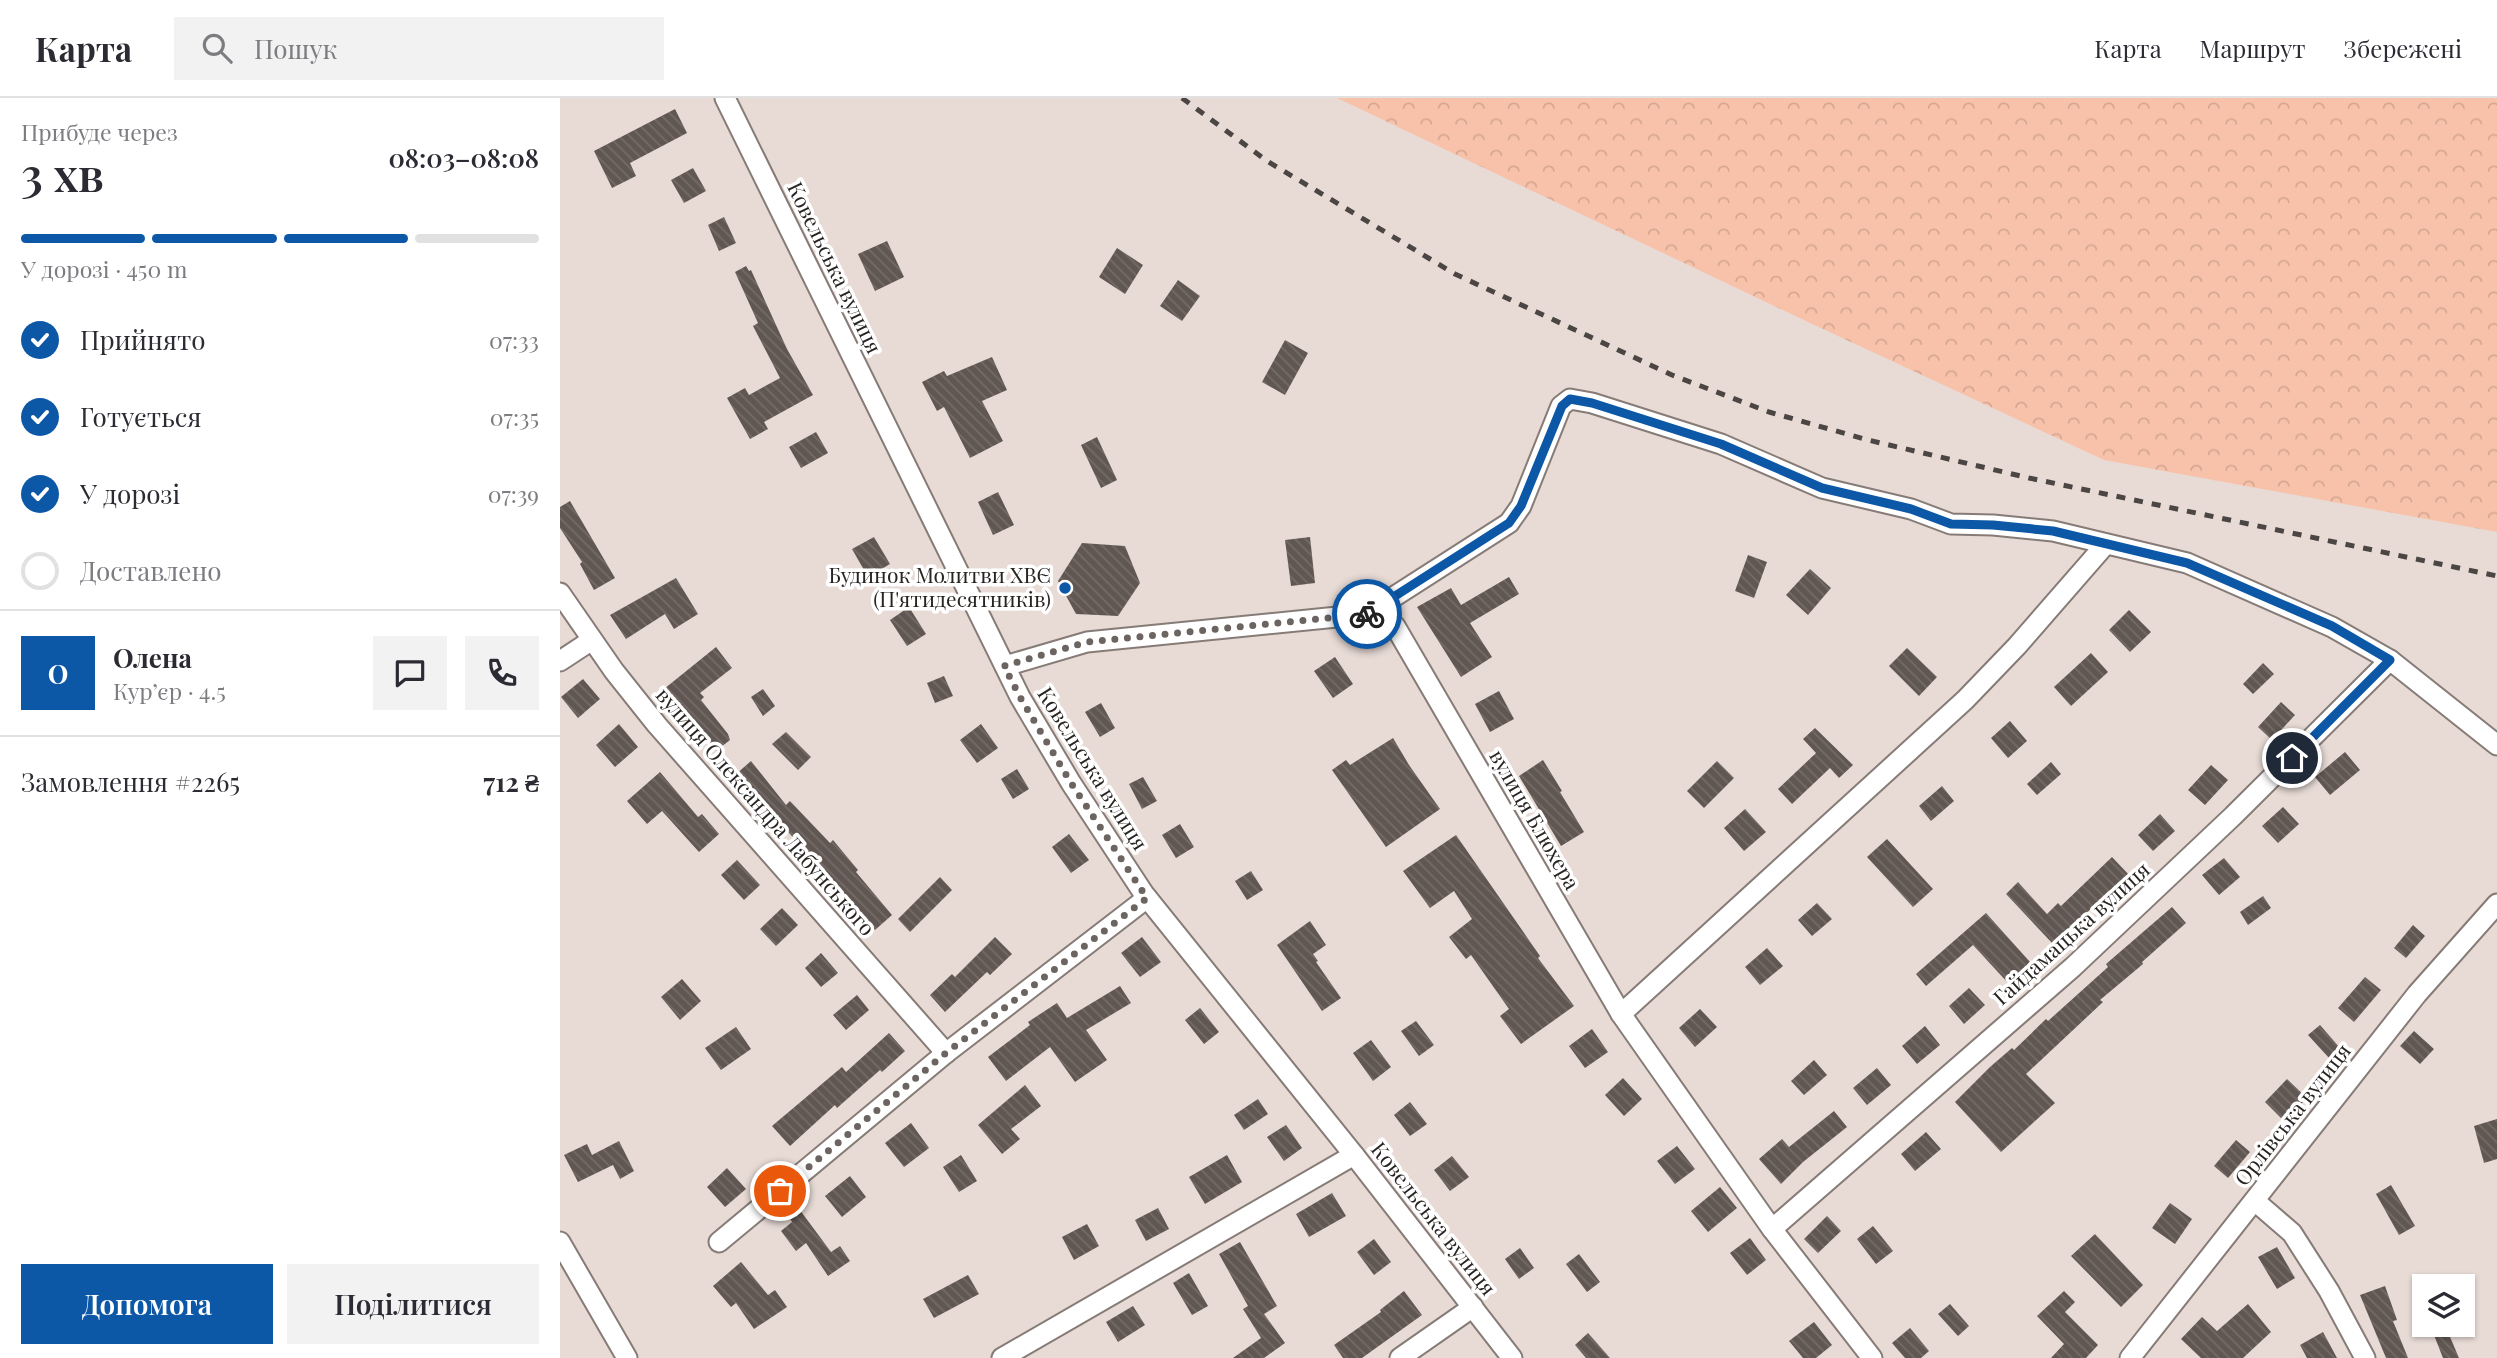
<!DOCTYPE html>
<html lang="uk">
<head>
<meta charset="utf-8">
<style>
  :root { --surface:#fff; --page:#f2f2f3; --text:#2b2b33; --muted:#7c7c81; --line:#e1e1e2; --accent:#0c58a7 }
  body { margin:0; font-family:"Playfair Display",serif; background:var(--page); color:var(--text); height:100vh; display:flex; flex-direction:column; font-size:26px; white-space:nowrap }
  * { box-sizing:border-box; margin:0 }
  p { font-size:23px; color:var(--muted) }
  .icon { flex:none; width:38px; height:38px; fill:none; stroke:currentColor; stroke-width:2; stroke-linecap:round; stroke-linejoin:round }
  .map { position:relative; flex:1; overflow:hidden }
  .panel { display:flex; flex-direction:column; background:var(--surface); width:560px }
  .panel>* { flex:none }
  .tools { position:absolute; left:1852px; top:1176px; display:grid; gap:14px }
  .tools a { display:grid; place-items:center; width:63px; height:63px; border-radius:0px; background:var(--surface); box-shadow:0 2px 5px #0004; font-size:35px }
  .pin { position:absolute; display:grid; place-items:center; width:60px; height:60px; color:#fff; margin:-30px; border:4px solid #fff; border-radius:50%; box-shadow:0 2px 7px #0007 }
  .courier { position:absolute; display:grid; place-items:center; width:70px; height:70px; margin:-35px; border:5px solid #0c58a7; border-radius:50%; background:#fff; color:#222; box-shadow:0 2px 9px #0007 }
  .summary em { font-style:normal; font-weight:600 }
  .summary div { display:flex; flex-direction:column-reverse }
  .summary { display:flex; align-items:center; justify-content:space-between; height:119px; padding:0 21px }
  h1 { font-size:46px; font-weight:600; line-height:52px }
  .bar { display:grid; grid-template-columns:repeat(4,1fr); gap:10px 7px; align-content:center; height:84px; padding:0 21px }
  .bar i { height:9px; border-radius:5px; background:var(--line) }
  .bar .on { background:var(--accent) }
  .bar p { grid-column:span 4 }
  .line { display:flex; align-items:center; gap:18px; padding:0 21px; border-top:2px solid var(--line) }
  .line div { flex:1 }
  .round { display:grid; place-items:center; flex:none; width:74px; height:74px; border-radius:0px; background:var(--page) }
  ol { padding:0 21px; list-style:none }
  li { display:flex; align-items:center; gap:21px; height:77px }
  li p { margin-inline-start:auto }
  li .icon { padding:7px; border-radius:50%; background:var(--accent); color:#fff; stroke-width:4 }
  li:last-child { color:var(--muted) }
  li i { width:38px; height:38px; border:4px solid var(--line); border-radius:50% }
  .action { display:flex; gap:14px; margin-top:auto; padding:14px 21px }
  .action a { flex:1; height:80px; border-radius:0px; background:var(--accent); color:#fff; font-size:28px; font-weight:600; line-height:80px; text-align:center }
  .action a+a { background:var(--page); color:var(--text) }
  header { display:flex; align-items:center; gap:42px; box-sizing:border-box; height:98px; padding:0 35px; background:var(--surface); border-bottom:2px solid var(--line) }
  header strong { font-size:33px }
  nav { display:flex; gap:38px; margin-inline-start:auto; font-size:24px }
  .search { width:490px; height:63px; background:var(--page); display:flex; align-items:center; gap:18px; box-sizing:border-box; padding:0 24px; border-radius:0px; color:var(--muted); font-size:26px }
  main { display:flex; flex:1; min-height:0 }
  .map>svg:first-child { display:block }
  .forest { fill:url(#forest-crowns) }
  .building { fill:url(#building-back-hatch) }
  .lines { fill:none; stroke-linecap:round; stroke-linejoin:round }
  .minor-casing { stroke:#867b76; stroke-width:23 }
  .minor { stroke:#fff; stroke-width:19 }
  .rail { stroke:#4b4543; stroke-width:5; stroke-dasharray:9 9; stroke-linecap:butt }
  .done { stroke:#6b6461; stroke-width:7; stroke-dasharray:0 12.6 }
  .route { stroke:#0c58a7; stroke-width:9 }
  .poi-dot { fill:#0c58a7; stroke:#fff; stroke-width:2.5 }
  .labels { text-anchor:middle; stroke-width:7; stroke-linejoin:round; paint-order:stroke }
  .street-label { font-size:21px; fill:#282422; stroke:#fff }
  .poi-label { font-size:21px; fill:#282422; stroke:#fff; text-anchor:end }
</style>
</head>
<body>
<header>
<strong>Карта</strong>
<div class="search"><svg class="icon" aria-label="search" viewBox="0 0 24 24"><circle cx="10" cy="10" r="6"/><path d="M15 15l6 6"/></svg>Пошук</div>
<nav><a>Карта</a><a>Маршрут</a><a>Збережені</a></nav>
</header>
<main>
<section class="panel">
<div class="summary"><div><h1>3 хв</h1><p>Прибуде через</p></div><em>08:03–08:08</em></div>
<div class="bar"><i class="on"></i><i class="on"></i><i class="on"></i><i></i><p>У дорозі · 450 m</p></div>
<ol>
<li><svg class="icon" aria-label="check" viewBox="0 0 24 24"><path d="M5 12l5 5 9-10"/></svg>Прийнято<p>07:33</p></li>
<li><svg class="icon" aria-label="check" viewBox="0 0 24 24"><path d="M5 12l5 5 9-10"/></svg>Готується<p>07:35</p></li>
<li><svg class="icon" aria-label="check" viewBox="0 0 24 24"><path d="M5 12l5 5 9-10"/></svg>У дорозі<p>07:39</p></li>
<li><i></i>Доставлено</li>
</ol>
<div class="line" style="height:126px"><b class="round" style="background:var(--accent);color:#fff">О</b><div><b>Олена</b><p>Кур’єр · 4.5</p></div><a class="round"><svg class="icon" aria-label="chat" viewBox="0 0 24 24"><path d="M4 5h16v11H9l-5 4z"/></svg></a><a class="round"><svg class="icon" aria-label="phone" viewBox="0 0 24 24"><path d="M5 4h4l2 5-3 2q2 4 5 5l2-3 5 2v4C11 20 4 13 5 4z"/></svg></a></div>
<div class="line" style="height:91px"><div>Замовлення #2265</div><b>712 ₴</b></div>
<div class="action"><a>Допомога</a><a>Поділитися</a></div>
</section>
<div class="map">
<svg width="1937" height="1260" viewBox="0 0 1937 1260">
  <defs>
    <pattern id="forest-crowns" width="20" height="18" patternUnits="userSpaceOnUse" patternTransform="scale(1.75)"><rect width="20" height="18" fill="#f8c2aa"/><path d="M2 6a3 3 0 1 1 6 0M12 15a3 3 0 1 1 6 0" fill="none" stroke="#d5a792"/></pattern>
    <pattern id="building-back-hatch" width="6" height="6" patternUnits="userSpaceOnUse" patternTransform="scale(1.75)"><rect width="6" height="6" fill="#615752"/><path d="M-1 5l2 2M0 0l6 6M5-1l2 2" fill="none" stroke="#746b67"/></pattern>
  </defs>
  <rect width="100%" height="100%" fill="#e8dbd6"/>
  <polygon class="forest" points="777,0 1937,0 1937,434 1544,362 1248,224"/>
  <g class="building">
    <polygon points="115,11 127,35 70,65 76,78 52,90 34,53"/>
    <polygon points="133,70 146,93 124,105 111,82"/>
    <polygon points="164,119 176,145 159,153 148,127"/>
    <polygon points="327,143 344,179 315,193 298,156"/>
    <polygon points="557,150 583,167 565,196 539,179"/>
    <polygon points="186,168 189,173 191,172 227,251 253,297 204,324 208,331 190,341 167,300 185,290 189,297 220,280 193,228 198,225 175,174"/>
    <polygon points="618,182 640,198 622,223 600,208"/>
    <polygon points="725,242 748,255 725,297 702,284"/>
    <polygon points="432,259 447,292 422,303 443,343 410,360 384,309 377,313 362,284 384,273 387,278"/>
    <polygon points="256,334 268,355 241,370 229,349"/>
    <polygon points="537,339 557,382 541,390 521,347"/>
    <polygon points="438,394 454,427 433,437 418,404"/>
    <polygon points="10,403 55,480 34,492 20,466 22,464 0,430 0,409"/>
    <polygon points="314,439 330,466 308,479 292,451"/>
    <polygon points="750,439 755,485 731,488 725,442"/>
    <polygon points="522,445 565,448 580,485 558,518 516,516 498,483"/>
    <polygon points="1188,457 1207,464 1194,500 1175,493"/>
    <polygon points="1250,471 1271,490 1248,517 1226,497"/>
    <polygon points="949,479 959,496 910,525 932,559 901,579 857,509 891,490 901,507"/>
    <polygon points="116,480 138,516 114,531 105,516 66,541 50,517"/>
    <polygon points="349,509 366,536 347,548 330,522"/>
    <polygon points="1569,512 1591,534 1570,554 1549,532"/>
    <polygon points="156,549 172,570 140,595 144,599 141,602 168,636 170,642 156,653 125,612 122,614 104,591"/>
    <polygon points="1347,550 1377,579 1359,598 1329,568"/>
    <polygon points="1531,555 1548,574 1511,608 1494,589"/>
    <polygon points="775,559 793,586 773,600 754,573"/>
    <polygon points="1703,565 1714,576 1693,596 1683,586"/>
    <polygon points="384,578 393,598 375,605 367,585"/>
    <polygon points="23,581 40,601 18,620 1,599"/>
    <polygon points="203,591 215,608 203,618 191,599"/>
    <polygon points="939,593 954,621 930,634 915,606"/>
    <polygon points="1721,604 1735,617 1712,642 1698,629"/>
    <polygon points="541,605 555,630 540,639 525,614"/>
    <polygon points="1450,623 1467,643 1448,660 1431,640"/>
    <polygon points="59,626 78,649 55,669 36,647"/>
    <polygon points="421,626 438,650 417,665 400,642"/>
    <polygon points="1255,630 1293,667 1279,680 1270,670 1232,706 1218,691 1256,655 1243,641"/>
    <polygon points="226,634 251,659 238,672 212,646"/>
    <polygon points="833,640 849,667 880,711 826,749 772,672 786,662 790,667"/>
    <polygon points="1785,654 1800,672 1770,697 1755,679"/>
    <polygon points="983,662 1002,693 1000,694 1024,734 1001,748 959,678"/>
    <polygon points="191,663 226,707 230,703 270,745 273,742 298,772 296,774 332,817 315,832 278,788 273,792 249,762 252,760 196,699 194,701 175,677"/>
    <polygon points="1157,663 1174,680 1144,710 1127,693"/>
    <polygon points="1491,664 1501,676 1477,697 1467,686"/>
    <polygon points="1651,667 1668,682 1645,707 1628,692"/>
    <polygon points="457,671 469,691 453,701 441,681"/>
    <polygon points="100,674 138,719 142,716 159,736 139,754 102,713 87,726 67,703"/>
    <polygon points="583,679 597,703 582,711 569,686"/>
    <polygon points="1382,688 1394,703 1371,723 1359,708"/>
    <polygon points="1723,709 1739,726 1718,745 1702,728"/>
    <polygon points="1185,711 1206,734 1184,753 1164,730"/>
    <polygon points="1600,716 1615,733 1593,753 1578,737"/>
    <polygon points="620,726 634,749 616,760 602,737"/>
    <polygon points="509,736 529,762 511,775 492,749"/>
    <polygon points="896,737 980,858 978,860 1014,908 961,946 940,918 949,911 911,857 906,861 889,839 912,821 894,793 870,810 843,773"/>
    <polygon points="1327,741 1373,791 1353,809 1307,759"/>
    <polygon points="1552,759 1570,778 1538,809 1535,807 1493,846 1446,796 1458,784 1487,816 1498,805 1501,808"/>
    <polygon points="1664,760 1680,779 1659,797 1642,777"/>
    <polygon points="177,762 200,787 184,802 161,777"/>
    <polygon points="691,773 703,792 687,802 675,783"/>
    <polygon points="380,779 392,792 350,834 338,821"/>
    <polygon points="1703,798 1711,810 1688,827 1680,814"/>
    <polygon points="1257,805 1272,821 1252,838 1238,822"/>
    <polygon points="1612,809 1626,825 1582,864 1583,866 1540,902 1543,904 1466,976 1495,1005 1441,1054 1395,1004 1430,969 1452,950 1454,952 1486,921 1488,923 1548,869 1546,866"/>
    <polygon points="222,810 238,827 216,848 200,831"/>
    <polygon points="1426,815 1470,864 1448,885 1413,847 1366,888 1356,876"/>
    <polygon points="750,823 766,847 753,856 758,863 756,864 781,900 762,913 717,847"/>
    <polygon points="1853,827 1865,838 1846,860 1834,850"/>
    <polygon points="435,839 452,856 430,877 427,874 385,914 370,897 392,876 395,879"/>
    <polygon points="582,839 601,864 580,879 561,855"/>
    <polygon points="1207,850 1223,868 1200,887 1185,869"/>
    <polygon points="261,855 278,875 261,889 245,870"/>
    <polygon points="1805,879 1821,892 1794,924 1778,910"/>
    <polygon points="122,881 141,903 120,922 101,899"/>
    <polygon points="560,888 571,905 526,932 547,962 515,984 490,949 446,983 428,959 470,927 468,924 497,905 507,920"/>
    <polygon points="1409,890 1425,907 1404,926 1389,908"/>
    <polygon points="297,897 309,912 286,932 273,917"/>
    <polygon points="640,910 659,934 644,946 625,922"/>
    <polygon points="1140,911 1157,929 1135,949 1119,930"/>
    <polygon points="856,923 874,947 859,958 841,933"/>
    <polygon points="1760,927 1780,950 1769,960 1748,937"/>
    <polygon points="1365,928 1380,947 1357,966 1342,948"/>
    <polygon points="176,929 191,951 161,972 145,950"/>
    <polygon points="1032,931 1048,954 1025,970 1009,948"/>
    <polygon points="1854,933 1874,951 1860,966 1840,948"/>
    <polygon points="329,935 345,953 322,974 320,972 277,1010 275,1007 230,1048 212,1028 282,969 286,974"/>
    <polygon points="811,942 831,969 813,983 793,955"/>
    <polygon points="1254,962 1267,977 1244,997 1231,983"/>
    <polygon points="1317,970 1331,987 1307,1007 1293,990"/>
    <polygon points="1063,980 1082,1001 1064,1018 1045,997"/>
    <polygon points="1727,981 1747,1000 1724,1023 1705,1004"/>
    <polygon points="465,987 481,1008 451,1031 460,1041 442,1056 418,1027"/>
    <polygon points="698,1001 708,1016 684,1032 674,1017"/>
    <polygon points="850,1004 867,1026 850,1038 834,1017"/>
    <polygon points="1274,1013 1287,1029 1243,1064 1221,1086 1199,1061 1222,1041 1229,1049"/>
    <polygon points="1937,1021 1937,1061 1924,1065 1914,1028"/>
    <polygon points="351,1025 369,1050 344,1069 325,1045"/>
    <polygon points="726,1027 742,1050 724,1063 707,1039"/>
    <polygon points="1366,1034 1381,1051 1355,1073 1341,1056"/>
    <polygon points="1676,1042 1690,1054 1668,1080 1654,1068"/>
    <polygon points="59,1043 74,1073 60,1081 53,1067 18,1084 4,1057 27,1046 32,1057"/>
    <polygon points="1117,1048 1135,1071 1115,1086 1097,1063"/>
    <polygon points="401,1057 417,1083 399,1094 383,1069"/>
    <polygon points="667,1057 682,1084 645,1106 629,1079"/>
    <polygon points="892,1058 909,1079 890,1093 874,1072"/>
    <polygon points="167,1070 186,1091 165,1109 147,1089"/>
    <polygon points="290,1078 306,1099 282,1119 265,1098"/>
    <polygon points="1831,1087 1855,1128 1839,1137 1816,1096"/>
    <polygon points="1160,1089 1177,1110 1148,1134 1131,1113"/>
    <polygon points="772,1095 786,1118 749,1139 736,1116"/>
    <polygon points="234,1104 271,1154 280,1148 290,1163 268,1178 246,1145 236,1153 221,1133 232,1124 224,1111"/>
    <polygon points="1610,1105 1632,1121 1615,1146 1592,1130"/>
    <polygon points="598,1110 609,1131 586,1143 575,1122"/>
    <polygon points="1267,1118 1281,1133 1258,1155 1244,1141"/>
    <polygon points="527,1126 539,1148 514,1162 502,1139"/>
    <polygon points="1313,1128 1333,1153 1316,1166 1297,1141"/>
    <polygon points="1535,1136 1583,1187 1561,1209 1511,1158"/>
    <polygon points="1190,1140 1206,1162 1187,1177 1170,1155"/>
    <polygon points="814,1141 831,1164 814,1177 797,1154"/>
    <polygon points="680,1144 717,1208 704,1216 725,1245 704,1260 673,1260 701,1240 683,1211 688,1208 659,1156"/>
    <polygon points="1717,1149 1735,1180 1717,1191 1698,1159"/>
    <polygon points="960,1150 974,1170 959,1181 945,1161"/>
    <polygon points="1019,1156 1040,1184 1027,1194 1006,1166"/>
    <polygon points="181,1164 208,1197 215,1192 227,1209 194,1231 176,1205 171,1209 153,1188"/>
    <polygon points="629,1175 648,1208 632,1217 613,1185"/>
    <polygon points="408,1177 419,1196 374,1220 363,1201"/>
    <polygon points="1825,1188 1837,1222 1833,1223 1848,1260 1826,1260 1800,1197"/>
    <polygon points="844,1193 862,1217 802,1260 783,1260 774,1247 821,1214 820,1212"/>
    <polygon points="1504,1193 1515,1204 1505,1214 1538,1247 1526,1260 1491,1260 1504,1246 1477,1218"/>
    <polygon points="1390,1206 1409,1228 1398,1238 1378,1216"/>
    <polygon points="1688,1206 1711,1234 1683,1260 1641,1260 1621,1241 1642,1219 1657,1233"/>
    <polygon points="573,1208 585,1227 558,1244 546,1224"/>
    <polygon points="1254,1224 1272,1247 1256,1260 1243,1260 1229,1243"/>
    <polygon points="1870,1227 1885,1227 1899,1260 1883,1260"/>
    <polygon points="1350,1230 1369,1253 1361,1260 1345,1260 1332,1245"/>
    <polygon points="1763,1234 1777,1260 1747,1260 1740,1247"/>
    <polygon points="1028,1235 1050,1260 1026,1260 1015,1247"/>
  </g>
  <g class="lines">
    <g class="minor-casing">
      <g id="minor">
        <polyline points="165,0 460,599 511,685 584,796 794,1057 952,1260"/>
        <polyline points="0,495 54,573 97,627 386,955"/>
        <polyline points="807,516 949,425 961,408 1001,308 1010,301 1032,305 1161,346 1262,390 1351,411 1391,426 1433,427 1493,433 1627,465 1772,529 1830,562 1937,647"/>
        <polyline points="0,563 32,542"/>
        <polyline points="445,568 527,544 807,516 823,518 835,528 1061,916 1212,1131 1312,1260"/>
        <polyline points="1061,916 1405,602 1457,548 1545,447"/>
        <polyline points="1695,1103 1732,1135 1769,1193 1805,1260"/>
        <polyline points="1212,1131 1513,869 1673,718 1830,562"/>
        <polyline points="0,1144 67,1260"/>
        <polyline points="159,1144 386,955 587,800"/>
        <polyline points="442,1260 794,1057"/>
        <polyline points="840,1260 913,1209"/>
        <polyline points="1570,1260 1857,896 1937,806"/>
      </g>
    </g>
    <use href="#minor" class="minor"/>
    <polyline class="rail" points="622,0 707,63 895,176 1112,277 1209,314 1308,342 1469,380 1937,478"/>
  </g>
  <g class="lines">
    <polyline class="done" points="220,1093 386,955 587,800 511,685 460,599 444,568 527,544 807,516"/>
    <polyline class="route" points="807,516 949,425 961,408 1002,308 1010,301 1032,305 1161,346 1262,390 1351,411 1391,426 1433,427 1493,433 1627,465 1772,528 1830,562 1732,660"/>
  </g>
  <circle class="poi-dot" cx="505" cy="490" r="7"/>
  <g class="labels">
    <g class="street-label">
      <text transform="translate(274 170) rotate(64)" y="7">Ковельська вулиця</text>
      <text transform="translate(532 671) rotate(58)" y="7">Ковельська вулиця</text>
      <text transform="translate(205 714) rotate(49)" y="7">вулиця Олександра Лабунського</text>
      <text transform="translate(974 722) rotate(60)" y="7">вулиця Блюхера</text>
      <text transform="translate(1512 836) rotate(-42)" y="7">Гайдамацька вулиця</text>
      <text transform="translate(1733 1017) rotate(-52)" y="7">Орлівська вулиця</text>
      <text transform="translate(873 1121) rotate(52)" y="7">Ковельська вулиця</text>
    </g>
    <g class="poi-label">
      <text x="491" y="485">Будинок Молитви ХВЄ<tspan x="491" dy="24">(П'ятидесятників)</tspan></text>
    </g>
  </g>
</svg>
<div class="tools">
<a><svg class="icon" aria-label="layers" viewBox="0 0 24 24"><path d="M12 4l9 5-9 5-9-5zM3 14l9 5 9-5"/></svg></a>
</div>
<div class="pin" style="left:220px;top:1093px;background:#ea580c"><svg class="icon" aria-label="bag" viewBox="0 0 24 24"><path d="M5 8h14l-1 12H6zM9 8a3 3 0 0 1 6 0"/></svg></div>
<div class="pin" style="left:1732px;top:660px;background:#1f2937"><svg class="icon" aria-label="home" viewBox="0 0 24 24"><path d="M3 11l9-7 9 7M6 9v11h12V9"/></svg></div>
<div class="courier" style="left:807px;top:516px"><svg class="icon" aria-label="bike" viewBox="0 0 24 24"><circle cx="6" cy="16" r="4"/><circle cx="18" cy="16" r="4"/><path d="M6 16l4-8h5l3 8M10 8l3 8H6M13 5h3"/></svg></div>
</div>
</main>
</body>
</html>
